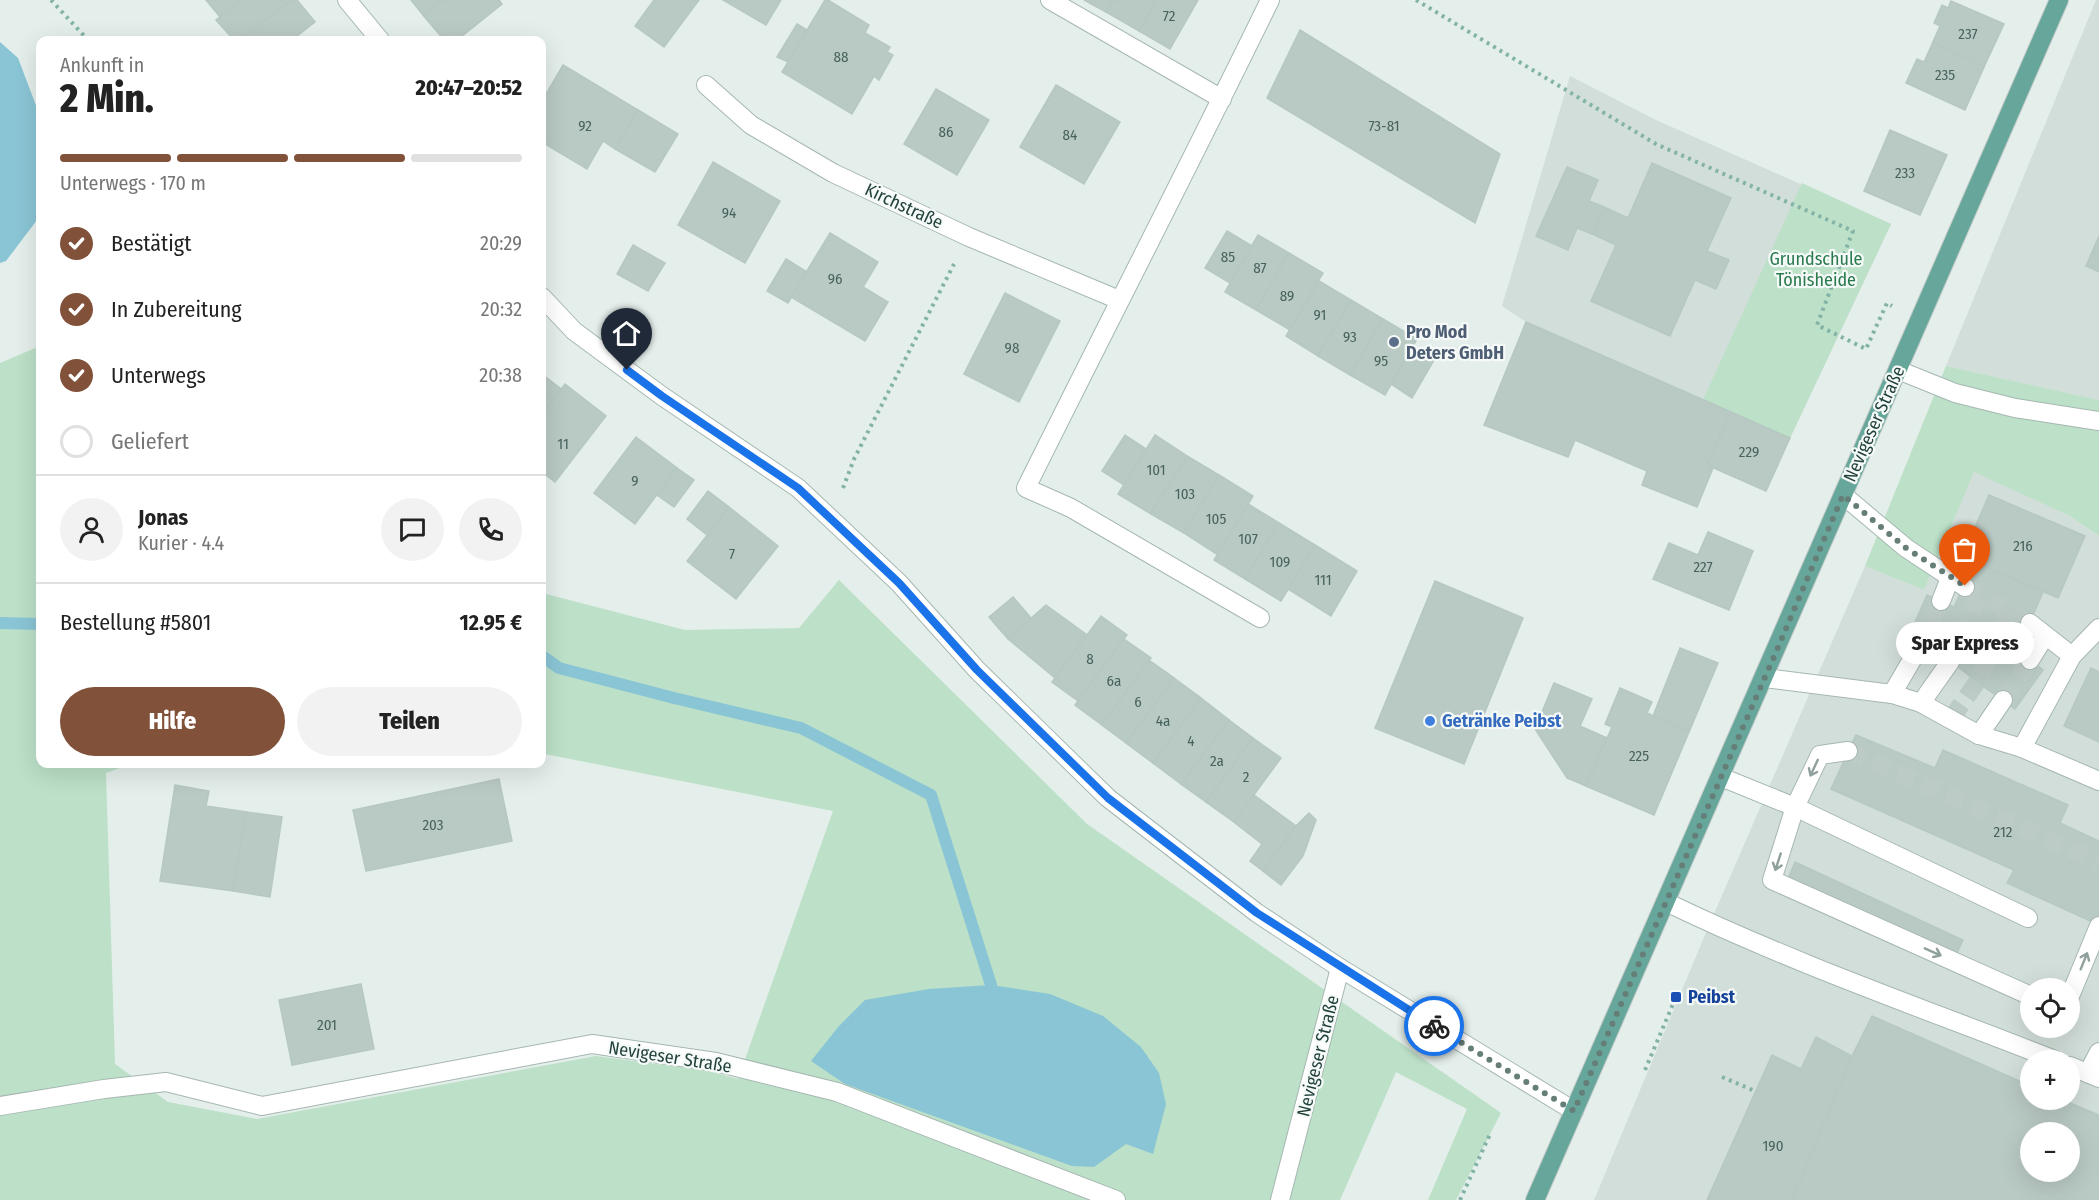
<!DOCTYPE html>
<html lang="de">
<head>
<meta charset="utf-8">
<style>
  :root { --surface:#fff; --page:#f2f2f2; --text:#222; --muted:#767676; --line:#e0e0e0; --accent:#82513a }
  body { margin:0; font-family:"Fira Sans Condensed",sans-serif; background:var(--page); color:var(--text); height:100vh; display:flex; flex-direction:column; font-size:22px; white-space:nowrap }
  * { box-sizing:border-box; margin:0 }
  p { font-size:20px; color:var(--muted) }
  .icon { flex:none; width:33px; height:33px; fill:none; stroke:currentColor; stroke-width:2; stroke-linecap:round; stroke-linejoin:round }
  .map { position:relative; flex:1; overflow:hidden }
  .side { position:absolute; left:36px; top:36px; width:510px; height:732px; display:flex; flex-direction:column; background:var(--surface); border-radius:12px; box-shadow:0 6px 24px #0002 }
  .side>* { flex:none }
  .tools { position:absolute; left:2020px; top:978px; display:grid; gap:12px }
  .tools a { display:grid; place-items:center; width:60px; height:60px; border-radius:50%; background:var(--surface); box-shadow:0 6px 24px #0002; font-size:30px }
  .pin { position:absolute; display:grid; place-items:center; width:51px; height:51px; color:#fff; margin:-62px -26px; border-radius:50% 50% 50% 0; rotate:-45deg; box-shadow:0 0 6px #0007 }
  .pin .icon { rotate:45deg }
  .courier { position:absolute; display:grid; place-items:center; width:60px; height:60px; margin:-30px; border:4px solid #1a73e8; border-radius:50%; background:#fff; color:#222; box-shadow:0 2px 8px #0007 }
  .bubble { position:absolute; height:42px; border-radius:21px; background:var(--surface); box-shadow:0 6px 24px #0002; font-size:20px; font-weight:800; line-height:42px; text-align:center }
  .head em { font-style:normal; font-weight:800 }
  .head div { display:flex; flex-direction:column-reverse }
  .head { display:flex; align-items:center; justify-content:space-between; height:102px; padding:0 24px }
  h1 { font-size:39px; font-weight:800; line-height:45px }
  .bar { display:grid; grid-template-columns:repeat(4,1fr); gap:9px 6px; align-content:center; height:72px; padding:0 24px }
  .bar i { height:8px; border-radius:4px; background:var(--line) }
  .bar .on { background:var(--accent) }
  .bar p { grid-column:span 4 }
  .line { display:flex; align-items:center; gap:15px; padding:0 24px; border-top:2px solid var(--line) }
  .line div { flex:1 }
  .round { display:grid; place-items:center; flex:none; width:63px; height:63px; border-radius:32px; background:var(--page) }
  ol { padding:0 24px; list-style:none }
  li { display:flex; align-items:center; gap:18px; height:66px }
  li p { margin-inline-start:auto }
  li .icon { padding:6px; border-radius:50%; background:var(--accent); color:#fff; stroke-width:4 }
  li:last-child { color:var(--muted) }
  li i { width:33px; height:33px; border:3px solid var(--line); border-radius:50% }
  .cta { display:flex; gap:12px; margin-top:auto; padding:12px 24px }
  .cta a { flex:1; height:69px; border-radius:36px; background:var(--accent); color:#fff; font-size:24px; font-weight:800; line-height:69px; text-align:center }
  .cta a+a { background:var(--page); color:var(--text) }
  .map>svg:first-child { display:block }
  .built { fill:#d2ded9; fill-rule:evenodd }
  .green { fill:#bce0c8 }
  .water { fill:#8ac5d5 }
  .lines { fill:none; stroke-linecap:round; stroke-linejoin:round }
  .stream { stroke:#8ac5d5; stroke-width:12 }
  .building { fill:#b9c9c4; stroke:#b6c8c2; stroke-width:1.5; fill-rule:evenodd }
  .minor-tunnel { stroke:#bdcbc7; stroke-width:18; stroke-dasharray:18 9; stroke-linecap:butt }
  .minor-casing { stroke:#a6b7b2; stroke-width:20 }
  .major-casing { stroke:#c1cac8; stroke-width:20 }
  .path { stroke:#83b3a7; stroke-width:4; stroke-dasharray:3 4.5; stroke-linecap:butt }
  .minor { stroke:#fff; stroke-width:18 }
  .major { stroke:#67a69a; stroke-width:18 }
  .oneway { stroke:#90a09d }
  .done { stroke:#667e78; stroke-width:6; stroke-dasharray:0 10.8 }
  .route { stroke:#1a73e8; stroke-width:8 }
  .service-dot { fill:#5c6f8a; stroke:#f5faf8; stroke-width:2 }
  .shop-dot { fill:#3f7fe0; stroke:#f5faf8; stroke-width:2 }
  .transit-dot { fill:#1a4fb4; stroke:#f5faf8; stroke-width:2 }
  .labels { text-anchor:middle; stroke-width:4.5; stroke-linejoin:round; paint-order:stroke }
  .number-label { font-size:15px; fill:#48635d }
  .street-label { font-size:18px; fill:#22413b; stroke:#f5faf8 }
  .park-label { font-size:18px; fill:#2a7a4e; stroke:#f5faf8 }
  .service-label { font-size:18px; font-weight:bold; fill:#4e5e75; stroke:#f5faf8; text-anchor:start }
  .shop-label { font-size:18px; font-weight:bold; fill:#366cbe; stroke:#f5faf8; text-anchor:start }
  .transit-label { font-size:18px; font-weight:bold; fill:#164399; stroke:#f5faf8; text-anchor:start }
</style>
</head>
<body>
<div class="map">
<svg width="2099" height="1200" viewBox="0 0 2099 1200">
  <rect width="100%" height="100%" fill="#e4eeea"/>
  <g class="built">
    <polygon points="2096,0 2099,0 2099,400 1946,366"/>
    <polygon points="1570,76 1656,120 1891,224 1790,438 1526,322 1502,306"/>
    <path d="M 1974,471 L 2070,516 L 2099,536 L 2099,1200 L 1594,1200 L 1710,923 L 1865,566 L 1924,590 ZM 2031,988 L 2070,988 L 2070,1028 L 2031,1028 ZM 2031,1060 L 2070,1060 L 2070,1100 L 2031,1100 ZM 2031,1132 L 2070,1132 L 2070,1172 L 2031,1172 Z"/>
  </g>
  <g class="green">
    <polygon points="1802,183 1891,224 1790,438 1703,400"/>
    <polygon points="40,346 40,764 130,764 106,773 115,1064 168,1102 257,1119 596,1056 709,1071 738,1079 833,811 545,754 542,749 542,593 685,630 799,628 839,580 1087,824 1501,1113 1456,1200 1428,1200 1467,1109 1396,1072 1340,1200 0,1200 0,363"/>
    <polygon points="1946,366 2099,400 2099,536 2070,516 1974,472 1924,590 1865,566"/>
  </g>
  <g class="water">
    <polygon points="0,42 18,58 40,116 40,216 6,261 0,263"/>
    <polygon points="991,985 1050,994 1103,1016 1141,1047 1159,1073 1166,1104 1153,1154 1126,1144 1094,1167 1072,1166 845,1084 811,1061 839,1026 865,1000 929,989"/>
  </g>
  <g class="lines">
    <g class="stream">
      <polyline points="0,623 40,624"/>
      <polyline points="542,656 559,668 674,698 801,728 931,795 991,985"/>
    </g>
  </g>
  <g class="building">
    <polygon points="206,0 241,0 220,17"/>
    <polygon points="241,0 291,0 241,40 234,40 216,20"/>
    <polygon points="291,0 297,0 315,22 292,40 241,40"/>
    <polygon points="411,0 442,0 423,15"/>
    <polygon points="442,0 499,0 502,4 457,40 444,40 423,15"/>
    <polygon points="654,0 699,0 664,47 635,26"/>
    <polygon points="723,0 781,0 766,25"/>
    <polygon points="825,0 828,0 869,25 865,33 890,47 887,52 893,55 879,80 874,76 852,114 782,72"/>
    <polygon points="1084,0 1113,0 1106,12"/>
    <polygon points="1113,0 1157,0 1139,31 1106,12"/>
    <polygon points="1157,0 1198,0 1170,49 1139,31"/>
    <polygon points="1951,1 2004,24 1984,67 1933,42 1940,26 1934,23 1942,5 1948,8"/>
    <polygon points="797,24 807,30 788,62 777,57"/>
    <polygon points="1300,30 1500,154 1475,223 1267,98"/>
    <polygon points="1933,42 1984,67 1965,110 1906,83 1917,59 1924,62"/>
    <polygon points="563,65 638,110 615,149 603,141 587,169 542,142 542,101"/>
    <polygon points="1056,85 1120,122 1084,184 1020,147"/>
    <polygon points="936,89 989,120 957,175 904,144"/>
    <polygon points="638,110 678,134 655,172 615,149"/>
    <polygon points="1890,130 1947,155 1920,215 1864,191"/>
    <polygon points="713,162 780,201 745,263 678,225"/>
    <polygon points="1652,163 1731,198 1707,251 1729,260 1716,289 1695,280 1670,336 1591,301 1616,245 1592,234 1604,207 1628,218"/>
    <polygon points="1567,167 1598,180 1589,201 1604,207 1592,234 1577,228 1568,250 1536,236"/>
    <polygon points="1227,231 1252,246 1230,283 1205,268"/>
    <polygon points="830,233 878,262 863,287 888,302 865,341 791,297"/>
    <polygon points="1258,235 1289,253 1256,310 1225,292"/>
    <polygon points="2099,236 2099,272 2086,266"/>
    <polygon points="633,245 665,263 648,291 617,274"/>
    <polygon points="1289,253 1323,273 1290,330 1256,310"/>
    <polygon points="786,259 807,272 788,303 767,291"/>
    <polygon points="1319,281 1351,300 1318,356 1286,336"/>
    <polygon points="1005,293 1060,321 1019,402 964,374"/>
    <polygon points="1351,300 1383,319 1350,375 1318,356"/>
    <polygon points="1383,319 1417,339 1385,395 1350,375"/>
    <polygon points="1526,322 1731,412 1707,465 1713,468 1697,507 1642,485 1647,471 1575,440 1568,457 1484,425"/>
    <polygon points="1413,347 1434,360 1412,398 1391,384"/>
    <polygon points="542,374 561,389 542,414"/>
    <polygon points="565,384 606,416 555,482 542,472 542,414"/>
    <polygon points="1731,412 1790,438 1766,491 1707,465"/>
    <polygon points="1125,435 1146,449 1124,485 1102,471"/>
    <polygon points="1155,435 1187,456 1151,514 1118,494"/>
    <polygon points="636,437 677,468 635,524 594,493"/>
    <polygon points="1187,456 1219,475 1184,533 1151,514"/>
    <polygon points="677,468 694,480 674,507 657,495"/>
    <polygon points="1219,475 1253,496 1218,555 1184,533"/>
    <polygon points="708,491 729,507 707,535 687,519"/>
    <polygon points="1989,495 2085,536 2058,598 1962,557"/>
    <polygon points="1248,504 1279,523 1245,579 1214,560"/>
    <polygon points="729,507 778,546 736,599 687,561"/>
    <polygon points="1279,523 1315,545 1281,601 1245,579"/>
    <polygon points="1708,532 1753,551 1729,610 1653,579 1669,543 1698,555"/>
    <polygon points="1315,545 1357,571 1331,616 1288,589"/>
    <polygon points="1974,562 2043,592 2018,650 2043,670 2015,709 1977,682 1943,655 1907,640 1927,595 1954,607"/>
    <polygon points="1435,581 1523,618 1464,764 1375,728"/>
    <polygon points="1013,597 1031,618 1008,639 989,617"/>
    <polygon points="1046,605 1087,635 1055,678 1008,639"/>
    <polygon points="1101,616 1127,635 1078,701 1052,682"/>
    <polygon points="1124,639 1151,658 1102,725 1075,705"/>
    <polygon points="1680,648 1718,663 1689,732 1653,716"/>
    <polygon points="1149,660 1174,678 1126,743 1102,725"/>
    <polygon points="2091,668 2099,672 2099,742 2064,726"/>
    <polygon points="1174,678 1201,698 1153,763 1126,743"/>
    <polygon points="1554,683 1592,699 1580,726 1607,738 1586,786 1567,778 1535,729"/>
    <polygon points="1620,688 1652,702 1647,713 1689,732 1654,815 1586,786 1612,727 1605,724"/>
    <polygon points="1201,698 1229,720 1181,784 1153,763"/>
    <polygon points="1229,720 1253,738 1206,802 1181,784"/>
    <polygon points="1856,735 1935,768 1943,750 2068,805 2060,823 2099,841 2099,925 2007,883 2014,870 1831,789"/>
    <polygon points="1253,738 1281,758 1234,822 1206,802"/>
    <polygon points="499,779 512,841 366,871 353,810"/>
    <polygon points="175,785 209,791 206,806 246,812 233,891 160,881"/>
    <polygon points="1254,795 1296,826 1263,871 1250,861 1262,844 1234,822"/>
    <polygon points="246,812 282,817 270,897 233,891"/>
    <polygon points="1309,813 1316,820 1303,856 1281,885 1263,871 1296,826"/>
    <polygon points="1795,862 1963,940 1952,963 1785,886"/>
    <polygon points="361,984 374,1049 292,1065 279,1000"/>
    <path d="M 1872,1016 L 2031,1086 L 2031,1100 L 2063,1100 L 2099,1115 L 2099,1200 L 1792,1200 L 1852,1056 ZM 2031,1132 L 2070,1132 L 2070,1172 L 2031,1172 Z"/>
    <polygon points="1816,1037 1852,1056 1792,1200 1707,1200 1772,1055 1801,1069"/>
  </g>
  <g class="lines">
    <g class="minor-tunnel">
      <polyline points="1965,587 2030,623"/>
      <polyline points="1920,646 1941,601"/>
      <polyline points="1950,662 1980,595"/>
      <polyline points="2003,700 2030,660"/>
      <polyline points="1951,719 1977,682 2010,612"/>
      <polyline points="1848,751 2099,862"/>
    </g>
    <g class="minor-casing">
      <g id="minor">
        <polyline points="347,0 380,40"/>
        <polyline points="1050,0 1222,99"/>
        <polyline points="706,85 751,125 833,173 969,237 1119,300"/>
        <polyline points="542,297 574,331 662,396 798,488 899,583 977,670 1108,798 1257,913 1340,968 1574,1111"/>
        <polyline points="1898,370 1955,393 2015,408 2099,421"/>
        <polyline points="1843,495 1906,548 1965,587"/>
        <polyline points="1941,601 1950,578"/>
        <path d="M 1260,618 L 1071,508 L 1026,488 C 1107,325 1190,164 1270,0"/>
        <polyline points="2030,623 2072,656"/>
        <polyline points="2030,660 2045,636"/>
        <polyline points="1765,678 1892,694 1921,703 1979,735 2022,748 2099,781"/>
        <polyline points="1892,694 1920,646"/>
        <polyline points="1921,703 1950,662"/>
        <polyline points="1979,735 2003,700"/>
        <polyline points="2022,748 2072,656 2099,628"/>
        <polyline points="1848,751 1820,755 1795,807 1772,880 2031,996"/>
        <polyline points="1721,777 1795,807 2028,918"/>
        <path d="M 1666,902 C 1792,963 1925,1009 2055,1060"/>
        <polyline points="2070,996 2099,926"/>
        <polyline points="2070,1066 2099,1078"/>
        <polyline points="2088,1073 2099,1052"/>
        <polyline points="0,1106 104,1089 166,1082 262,1106 592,1044 716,1062 837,1092 1116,1200"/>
        <polyline points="1280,1200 1340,968"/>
      </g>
    </g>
    <g class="major-casing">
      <polyline id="major" points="1535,1200 2059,0"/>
    </g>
    <g class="path">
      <polyline points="51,0 88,40"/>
      <polyline points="1416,0 1656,144 1853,231 1817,325 1866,349 1887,303 1892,306"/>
      <polyline points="843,488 854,459 954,264"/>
      <polyline points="1645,1070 1676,997"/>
      <polyline points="1722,1077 1755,1091"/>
      <polyline points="1460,1200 1491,1132"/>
    </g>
    <use href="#minor" class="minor"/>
    <use href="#major" class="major"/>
  </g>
  <defs><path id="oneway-shaft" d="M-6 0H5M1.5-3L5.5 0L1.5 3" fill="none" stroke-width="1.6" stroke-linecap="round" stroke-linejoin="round" transform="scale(1.5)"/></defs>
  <g class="oneway">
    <use href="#oneway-shaft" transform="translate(1814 768) rotate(115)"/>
    <use href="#oneway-shaft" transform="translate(1778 862) rotate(108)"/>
    <use href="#oneway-shaft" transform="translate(1933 952) rotate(24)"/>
    <use href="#oneway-shaft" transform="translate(2084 961) rotate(-68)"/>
  </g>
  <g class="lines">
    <polyline class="done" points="1434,1026 1574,1111 1773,659 1843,495 1906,548 1965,586"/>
    <polyline class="route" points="627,370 662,396 798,488 899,583 977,670 1108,798 1257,913 1434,1026"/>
  </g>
  <circle class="service-dot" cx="1394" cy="342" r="6"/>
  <circle class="shop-dot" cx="1430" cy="721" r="6"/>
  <rect class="transit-dot" x="1670" y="991" width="12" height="12" rx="3"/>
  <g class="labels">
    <g class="number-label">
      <text x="1169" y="21">72</text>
      <text x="1968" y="39">237</text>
      <text x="841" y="62">88</text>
      <text x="1945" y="80">235</text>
      <text x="585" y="131">92</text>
      <text x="1384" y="131">73-81</text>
      <text x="946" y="137">86</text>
      <text x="1070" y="140">84</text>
      <text x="1905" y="178">233</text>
      <text x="729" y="218">94</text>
      <text x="1228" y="262">85</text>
      <text x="1260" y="273">87</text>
      <text x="835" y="284">96</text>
      <text x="1287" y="301">89</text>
      <text x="1320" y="320">91</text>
      <text x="1350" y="342">93</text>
      <text x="1012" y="353">98</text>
      <text x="1381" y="366">95</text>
      <text x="563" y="449">11</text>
      <text x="1749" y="457">229</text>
      <text x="1156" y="475">101</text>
      <text x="635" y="486">9</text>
      <text x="1185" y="499">103</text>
      <text x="1216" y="524">105</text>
      <text x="1248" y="544">107</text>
      <text x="2023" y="551">216</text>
      <text x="732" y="559">7</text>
      <text x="1280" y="567">109</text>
      <text x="1703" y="572">227</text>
      <text x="1323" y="585">111</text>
      <text x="1090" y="664">8</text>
      <text x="1114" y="686">6a</text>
      <text x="1138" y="707">6</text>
      <text x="1163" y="726">4a</text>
      <text x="1191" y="746">4</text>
      <text x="1639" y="761">225</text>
      <text x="1217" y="766">2a</text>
      <text x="1246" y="782">2</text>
      <text x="433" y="830">203</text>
      <text x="2003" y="837">212</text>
      <text x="327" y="1030">201</text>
      <text x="1773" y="1151">190</text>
    </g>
    <g class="street-label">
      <text transform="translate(904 206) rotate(25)" y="6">Kirchstraße</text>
      <text transform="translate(1874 424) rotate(-66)" y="6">Nevigeser Straße</text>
      <text transform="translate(1318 1056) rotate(-76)" y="6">Nevigeser Straße</text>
      <text transform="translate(670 1057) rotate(9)" y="6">Nevigeser Straße</text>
    </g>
    <g class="park-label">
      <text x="1816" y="265">Grundschule<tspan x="1816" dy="21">Tönisheide</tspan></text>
    </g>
    <g class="service-label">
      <text x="1406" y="338">Pro Mod<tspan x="1406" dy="21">Deters GmbH</tspan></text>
    </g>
    <g class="shop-label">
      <text x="1442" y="727">Getränke Peibst</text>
    </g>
    <g class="transit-label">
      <text x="1688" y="1003">Peibst</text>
    </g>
  </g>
</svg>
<div class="tools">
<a><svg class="icon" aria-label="locate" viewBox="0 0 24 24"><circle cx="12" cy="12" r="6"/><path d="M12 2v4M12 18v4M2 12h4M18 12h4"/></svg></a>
<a>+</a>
<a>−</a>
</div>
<div class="pin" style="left:1965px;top:586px;background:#ea580c"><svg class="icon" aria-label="bag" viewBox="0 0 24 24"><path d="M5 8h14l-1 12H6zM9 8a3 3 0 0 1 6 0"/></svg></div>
<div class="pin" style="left:627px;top:370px;background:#1f2937"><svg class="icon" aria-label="home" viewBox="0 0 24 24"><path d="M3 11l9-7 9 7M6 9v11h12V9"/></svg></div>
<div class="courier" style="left:1434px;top:1026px"><svg class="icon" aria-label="bike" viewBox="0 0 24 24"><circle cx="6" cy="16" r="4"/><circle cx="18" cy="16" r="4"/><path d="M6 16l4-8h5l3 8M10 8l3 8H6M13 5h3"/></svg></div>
<div class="bubble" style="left:1896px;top:622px;width:138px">Spar Express</div>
<section class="side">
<div class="head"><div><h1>2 Min.</h1><p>Ankunft in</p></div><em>20:47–20:52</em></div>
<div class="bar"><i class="on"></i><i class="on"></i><i class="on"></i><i></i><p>Unterwegs · 170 m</p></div>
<ol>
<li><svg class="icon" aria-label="check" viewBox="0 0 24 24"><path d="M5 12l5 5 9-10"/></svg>Bestätigt<p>20:29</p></li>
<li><svg class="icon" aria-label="check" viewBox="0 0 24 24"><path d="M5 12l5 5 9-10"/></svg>In Zubereitung<p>20:32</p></li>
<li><svg class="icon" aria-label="check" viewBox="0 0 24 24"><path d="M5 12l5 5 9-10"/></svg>Unterwegs<p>20:38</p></li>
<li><i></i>Geliefert</li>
</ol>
<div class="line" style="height:108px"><a class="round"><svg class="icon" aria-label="person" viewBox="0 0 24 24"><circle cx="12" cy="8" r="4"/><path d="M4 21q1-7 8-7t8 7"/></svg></a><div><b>Jonas</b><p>Kurier · 4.4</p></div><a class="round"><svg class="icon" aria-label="chat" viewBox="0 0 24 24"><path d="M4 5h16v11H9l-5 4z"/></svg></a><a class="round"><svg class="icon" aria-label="phone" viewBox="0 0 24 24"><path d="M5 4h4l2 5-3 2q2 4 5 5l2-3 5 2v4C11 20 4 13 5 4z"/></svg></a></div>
<div class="line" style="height:78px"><div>Bestellung #5801</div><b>12.95 €</b></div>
<div class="cta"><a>Hilfe</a><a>Teilen</a></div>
</section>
</div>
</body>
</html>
